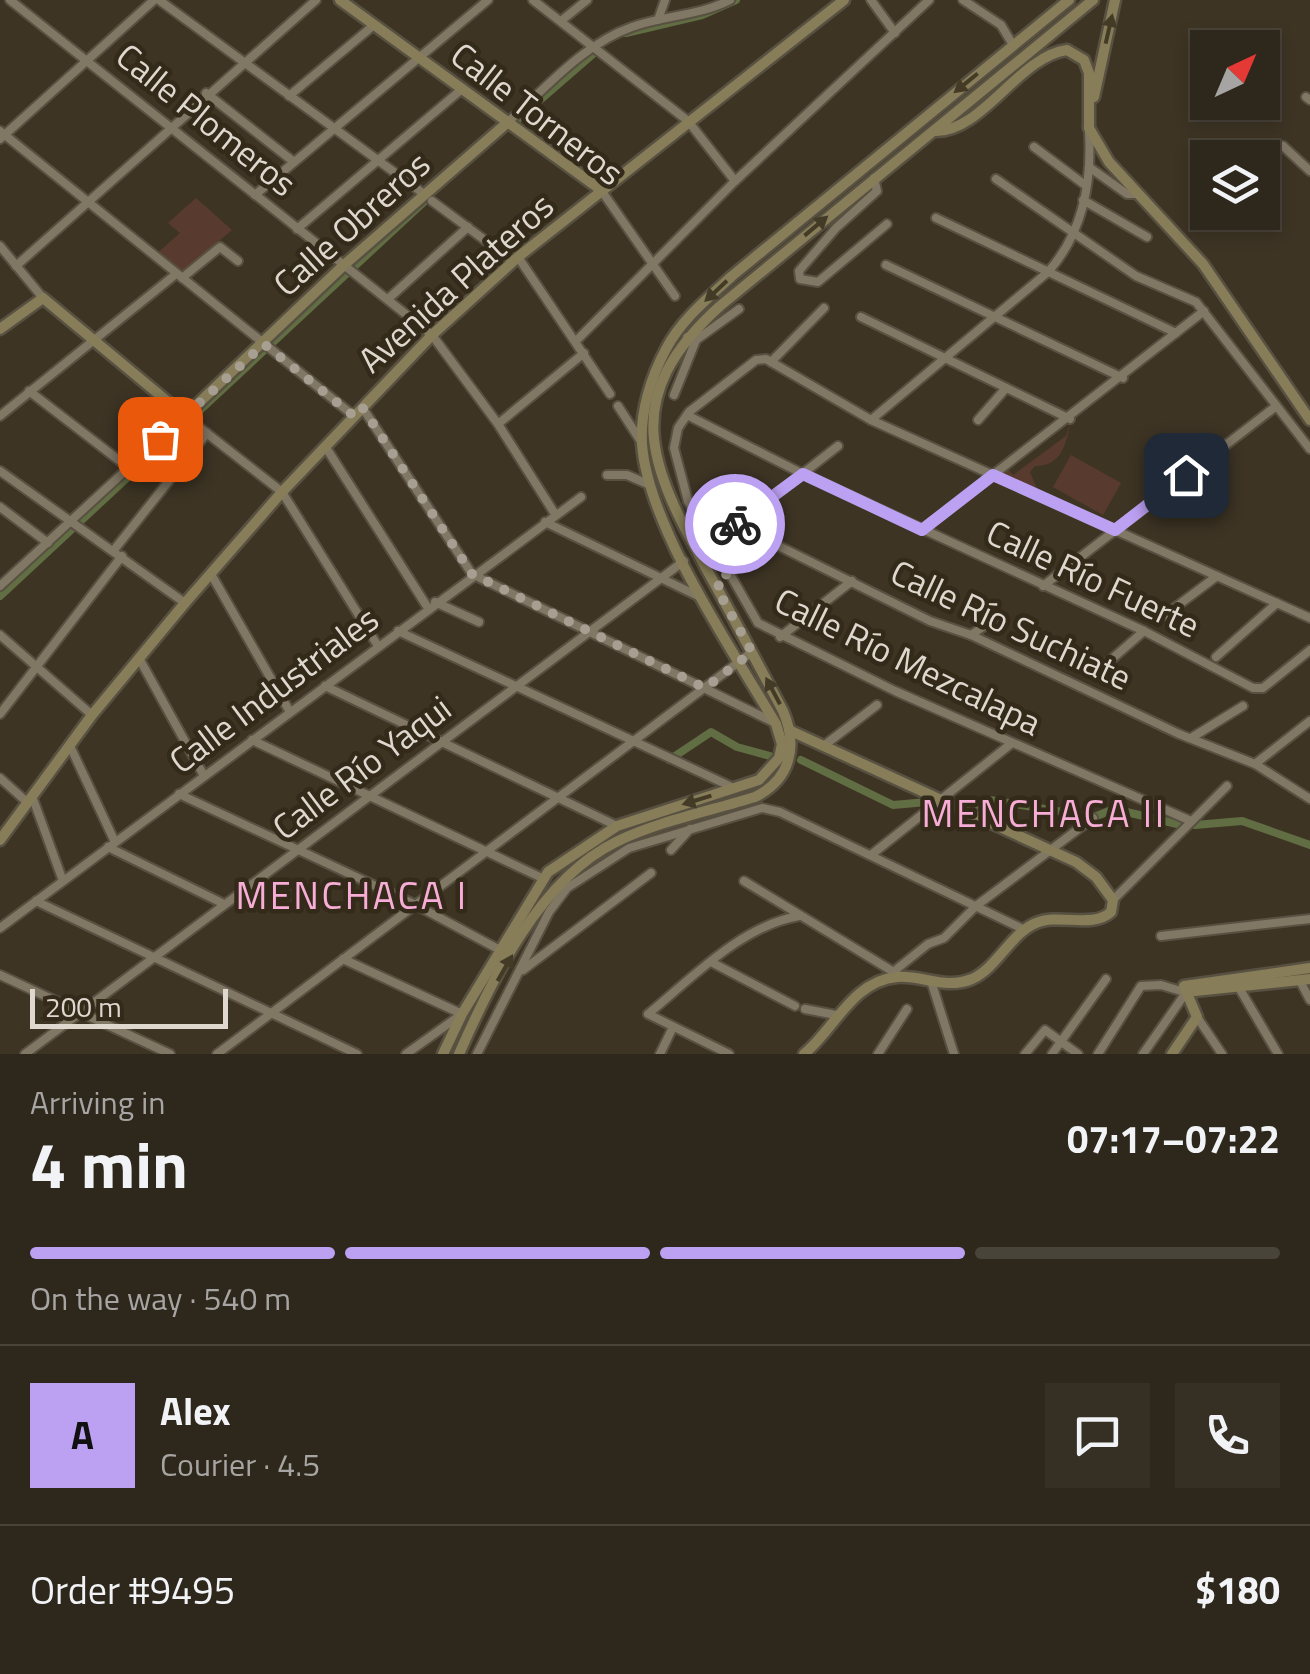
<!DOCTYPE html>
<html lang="en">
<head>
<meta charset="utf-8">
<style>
  :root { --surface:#2e271b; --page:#362f24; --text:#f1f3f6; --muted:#a7a5a3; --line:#49443a; --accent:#bca0f2 }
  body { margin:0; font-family:"Titillium Web",sans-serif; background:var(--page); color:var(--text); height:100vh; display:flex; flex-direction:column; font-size:38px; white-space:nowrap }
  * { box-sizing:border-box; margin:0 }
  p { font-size:32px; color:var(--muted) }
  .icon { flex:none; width:55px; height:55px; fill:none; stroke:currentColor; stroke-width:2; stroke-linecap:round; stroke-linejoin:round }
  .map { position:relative; height:1054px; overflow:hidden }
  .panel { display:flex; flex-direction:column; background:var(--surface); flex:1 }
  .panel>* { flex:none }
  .needle { width:65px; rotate:44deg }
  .buttons { position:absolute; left:1190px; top:30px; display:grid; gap:20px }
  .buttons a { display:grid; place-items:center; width:90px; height:90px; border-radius:0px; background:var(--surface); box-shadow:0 5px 15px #0003,0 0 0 2px var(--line); font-size:50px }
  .scale { position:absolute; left:30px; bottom:25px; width:198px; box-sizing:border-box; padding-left:10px; border:5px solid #ded8ce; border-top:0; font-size:28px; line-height:35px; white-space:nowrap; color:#ded8ce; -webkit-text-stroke:8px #332a1a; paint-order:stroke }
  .pin { position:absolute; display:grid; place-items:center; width:85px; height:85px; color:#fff; margin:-42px; border-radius:20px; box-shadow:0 5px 15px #0006 }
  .courier { position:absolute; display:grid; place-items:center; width:100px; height:100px; margin:-50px; border:8px solid #bca0f2; border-radius:50%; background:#fff; color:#222; box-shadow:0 2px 12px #0007 }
  .overview em { font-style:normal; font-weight:700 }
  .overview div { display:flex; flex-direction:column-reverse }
  .overview { display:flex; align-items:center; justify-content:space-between; height:170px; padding:0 30px }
  h1 { font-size:65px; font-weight:700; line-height:75px }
  .bar { display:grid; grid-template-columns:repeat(4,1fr); gap:15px 10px; align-content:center; height:120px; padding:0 30px }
  .bar i { height:12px; border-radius:8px; background:var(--line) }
  .bar .selected { background:var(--accent) }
  .bar p { grid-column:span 4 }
  .line { display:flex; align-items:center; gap:25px; padding:0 30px; border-top:2px solid var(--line) }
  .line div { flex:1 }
  .round { display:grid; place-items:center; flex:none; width:105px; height:105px; border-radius:0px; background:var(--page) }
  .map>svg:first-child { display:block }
  .green { fill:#583b2e }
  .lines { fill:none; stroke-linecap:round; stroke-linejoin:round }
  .canal { stroke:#616d42; stroke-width:8 }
  .street-casing { stroke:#585142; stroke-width:12 }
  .secondary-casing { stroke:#585142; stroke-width:15 }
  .street { stroke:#817765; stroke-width:8 }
  .secondary { stroke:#877d58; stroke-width:10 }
  .oneway { fill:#443b26 }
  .done { stroke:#a69f92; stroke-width:10; stroke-dasharray:0 18 }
  .route { stroke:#bca0f2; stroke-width:12 }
  .labels { text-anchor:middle; stroke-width:9; stroke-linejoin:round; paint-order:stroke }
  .street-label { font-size:35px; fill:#ded8ce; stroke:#332a1a }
  .neighbourhood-label { font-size:38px; letter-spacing:2.5px; fill:#f7add6; stroke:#332a1a }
</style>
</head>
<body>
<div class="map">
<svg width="1310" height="1054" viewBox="0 0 1310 1054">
  <rect width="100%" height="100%" fill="#3d3424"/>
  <g class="green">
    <polygon points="196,198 232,230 179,275 154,256 180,233 168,223"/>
    <path d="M 1071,421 C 1066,442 1063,466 1035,466 L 1030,472 L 1038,491 L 1005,474 L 1008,469 L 1013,475 L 1066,436 Z"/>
    <polygon points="1071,455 1121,483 1103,515 1053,487"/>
  </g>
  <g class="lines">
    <g class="canal">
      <polyline points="626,33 702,15 736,0"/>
      <polyline points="517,120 593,54"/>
      <polyline points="0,596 428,198"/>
      <polyline points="669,760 711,732 737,747 770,756"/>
      <polyline points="801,760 893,805 927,802"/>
      <polyline points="977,810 990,800 1094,817 1114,809 1177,824"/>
      <polyline points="1195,825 1242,821 1310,845"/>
    </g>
    <g class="street-casing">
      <g id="street">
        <polyline points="10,0 432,335 498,424 555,514"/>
        <polyline points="159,0 424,194"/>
        <polyline points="533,0 688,121 735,181"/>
        <polyline points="871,0 895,33"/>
        <polyline points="963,0 1001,25 1013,45"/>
        <polyline points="658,20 665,0"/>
        <polyline points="561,21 587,0"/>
        <polyline points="206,93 294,162"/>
        <polyline points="289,96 374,25"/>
        <polyline points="1306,97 1310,100"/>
        <path d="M 508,122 C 545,89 583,44 632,27 C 665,15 699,16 730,0"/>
        <polyline points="0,131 354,416"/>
        <polyline points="0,139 154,0"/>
        <polyline points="1283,146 1310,171"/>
        <polyline points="1034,147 1085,185"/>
        <polyline points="1089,167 1127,194 1139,194"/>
        <polyline points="874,178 877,191 836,228 799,271 800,279 818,282 887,224"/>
        <polyline points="996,179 1136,276 1196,302 1310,449"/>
        <polyline points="601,190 675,296"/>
        <polyline points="255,195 488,0"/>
        <polyline points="1083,200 1147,237"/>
        <polyline points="432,201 513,261"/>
        <polyline points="936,218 1176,333"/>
        <polyline points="297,229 462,89"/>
        <polyline points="0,246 43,298"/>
        <polyline points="518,257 610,394"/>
        <polyline points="886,265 1123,378"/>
        <polyline points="16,266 316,0"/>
        <polyline points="182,278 220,247 238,261"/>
        <polyline points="388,299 468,227"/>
        <polyline points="861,317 1070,419"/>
        <polyline points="696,340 739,309"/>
        <polyline points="576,341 735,181 929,0"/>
        <polyline points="771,362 824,308"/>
        <polyline points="29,391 129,468"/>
        <polyline points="674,395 696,340 687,337"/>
        <polyline points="618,406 640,440"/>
        <polyline points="362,407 472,574"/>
        <polyline points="687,415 803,474 1144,631 1253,688 1263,688 1310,650"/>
        <polyline points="0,416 176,274"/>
        <path d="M 871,420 L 1048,272 C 1082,234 1092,183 1089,132"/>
        <polyline points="978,420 1006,388"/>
        <polyline points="195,424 282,492 378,646"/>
        <polyline points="498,424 584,353"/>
        <polyline points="325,446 428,608"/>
        <polyline points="0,471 185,603"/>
        <polyline points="607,475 627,475 650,485"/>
        <polyline points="688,501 930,621 971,635 1179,734 1255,764 1310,799"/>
        <polyline points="0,507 48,543"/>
        <polyline points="545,522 698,596"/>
        <polyline points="922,530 1204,311"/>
        <polyline points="711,545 838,446"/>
        <polyline points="114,550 207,433"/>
        <polyline points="211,574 290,712"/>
        <polyline points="472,574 773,722"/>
        <polyline points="0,586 185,416"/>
        <polyline points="1043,586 1275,407"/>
        <polyline points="435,602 479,622"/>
        <polyline points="1165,615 1217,576"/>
        <polyline points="398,631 734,788"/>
        <polyline points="0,635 92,715"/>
        <polyline points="971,635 996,618"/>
        <polyline points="780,637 852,581"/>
        <polyline points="1216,657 1277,603"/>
        <polyline points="140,660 203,774"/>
        <polyline points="1105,665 1144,631"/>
        <polyline points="325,686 617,826"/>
        <polyline points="0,714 122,556"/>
        <polyline points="1191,738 1243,706"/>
        <polyline points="252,740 542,878"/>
        <polyline points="826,744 877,705"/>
        <polyline points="70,746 115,842"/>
        <polyline points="1255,764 1310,721"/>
        <polyline points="0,778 28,803"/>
        <polyline points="179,794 414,904 500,950"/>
        <polyline points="32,796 63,881"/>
        <polyline points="1191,821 895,691 758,623 688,501 674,448 678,428 689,412 756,360 766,359 871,420 1310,618"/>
        <polyline points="108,847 224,904"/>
        <polyline points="671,850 690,829"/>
        <polyline points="871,855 1012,743"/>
        <polyline points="744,881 897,974"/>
        <polyline points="1113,900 1227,786"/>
        <polyline points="36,901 357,1054"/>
        <polyline points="0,928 581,497"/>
        <polyline points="1161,936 1310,919"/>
        <polyline points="343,959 462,1014 406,1054"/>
        <polyline points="711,962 795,1006"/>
        <polyline points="523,970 651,873"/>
        <polyline points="893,972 928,944 944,938 976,906 1093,818"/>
        <polyline points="0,975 170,1054"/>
        <polyline points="1300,981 1310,1000"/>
        <polyline points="932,984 954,1054"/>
        <polyline points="1238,986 1278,1054"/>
        <polyline points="805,1009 836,1015"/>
        <polyline points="1197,1017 1222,1054"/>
        <polyline points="25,1054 684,561"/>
        <polyline points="217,1054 752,652"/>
        <polyline points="477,1054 549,912 567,888 629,848 762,808 780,812 1025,930"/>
        <polyline points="660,1054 673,1027"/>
        <path d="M 729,1054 L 648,1014 C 692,978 741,926 799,916"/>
        <polyline points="878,1054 907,1009"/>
        <polyline points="1025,1054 1045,1030 1078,1054"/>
        <polyline points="1052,1054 1106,979"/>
        <polyline points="1098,1054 1141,986 1161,985 1184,992"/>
        <polyline points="1143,1054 1185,994"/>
      </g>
    </g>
    <g class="secondary-casing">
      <g id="secondary">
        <polyline points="340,0 601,190"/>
        <polyline points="1094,97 1115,0"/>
        <polyline points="1089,128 1109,162 1203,264 1310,420"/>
        <path d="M 934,131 C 981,134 1019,56 1067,50 L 1084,60 L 1089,73 L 1089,128"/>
        <polyline points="0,329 43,298 185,416 344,265 508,122"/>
        <path d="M 791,731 L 1076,862 L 1096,877 L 1113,900 L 1111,912 C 1092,929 1059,913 1036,923 C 1011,933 998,967 972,979 C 945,990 923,975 897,977 C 852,981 834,1030 804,1054"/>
        <polyline points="0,840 92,715 185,603 282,492 432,335 518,257 844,0"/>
        <polyline points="1195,991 1310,979"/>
        <path d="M 443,1054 L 462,1014 L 548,872 L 617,826 L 759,780 L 779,758 L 782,744 L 776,724 C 733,651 648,527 642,444 C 640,412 651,377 666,349 C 681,320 708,298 732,276 L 1069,0"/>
        <path d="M 459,1054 C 492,979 540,879 616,842 C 659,821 710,811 755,797 C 791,779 798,746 783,711 C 758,664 733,617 707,570 C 649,464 618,398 720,306 L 1093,0"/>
        <polyline points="1172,1054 1197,1017 1184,986 1310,968"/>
      </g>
    </g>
    <use href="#street" class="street"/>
    <use href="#secondary" class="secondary"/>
  </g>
  <defs><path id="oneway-solid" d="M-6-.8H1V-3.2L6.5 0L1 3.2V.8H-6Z" transform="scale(2.5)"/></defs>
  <g class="oneway">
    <use href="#oneway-solid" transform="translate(1109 29) rotate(-77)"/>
    <use href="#oneway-solid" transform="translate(966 83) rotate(141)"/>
    <use href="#oneway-solid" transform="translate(816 226) rotate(-40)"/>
    <use href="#oneway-solid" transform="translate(716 291) rotate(137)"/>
    <use href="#oneway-solid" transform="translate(773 691) rotate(-118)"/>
    <use href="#oneway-solid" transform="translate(697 800) rotate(163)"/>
    <use href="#oneway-solid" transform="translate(505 968) rotate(-60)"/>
  </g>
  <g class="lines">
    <polyline class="done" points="160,439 264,344 354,416 362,407 472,574 705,688 752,652 716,587 729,580 711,545 735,524"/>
    <polyline class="route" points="735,524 803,474 922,530 993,475 1115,530 1186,475"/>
  </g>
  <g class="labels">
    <g class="street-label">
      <text transform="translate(537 114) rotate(38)" y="12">Calle Torneros</text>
      <text transform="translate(206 120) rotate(39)" y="12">Calle Plomeros</text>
      <text transform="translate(352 224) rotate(-42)" y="12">Calle Obreros</text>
      <text transform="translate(456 283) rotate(-42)" y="12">Avenida Plateros</text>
      <text transform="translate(1093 579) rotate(25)" y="12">Calle Río Fuerte</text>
      <text transform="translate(1011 625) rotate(25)" y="12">Calle Río Suchiate</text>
      <text transform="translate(908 662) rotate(26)" y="12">Calle Río Mezcalapa</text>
      <text transform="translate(274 690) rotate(-37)" y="12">Calle Industriales</text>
      <text transform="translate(362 768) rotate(-37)" y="12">Calle Río Yaqui</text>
    </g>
    <g class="neighbourhood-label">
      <text x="1044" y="827">MENCHACA II</text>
      <text x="352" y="909">MENCHACA I</text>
    </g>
  </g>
</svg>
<div class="buttons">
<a><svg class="needle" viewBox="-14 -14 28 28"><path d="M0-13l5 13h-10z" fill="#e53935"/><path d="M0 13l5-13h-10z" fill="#a7a5a3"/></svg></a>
<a><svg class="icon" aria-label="layers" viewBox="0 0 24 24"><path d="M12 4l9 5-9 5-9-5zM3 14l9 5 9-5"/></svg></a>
</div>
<div class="scale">200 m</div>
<div class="pin" style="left:160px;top:439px;background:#ea580c"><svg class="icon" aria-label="bag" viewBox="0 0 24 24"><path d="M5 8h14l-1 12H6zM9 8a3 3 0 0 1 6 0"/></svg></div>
<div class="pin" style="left:1186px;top:475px;background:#1f2937"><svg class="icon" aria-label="home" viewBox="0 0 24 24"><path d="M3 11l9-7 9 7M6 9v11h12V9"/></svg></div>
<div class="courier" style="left:735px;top:524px"><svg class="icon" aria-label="bike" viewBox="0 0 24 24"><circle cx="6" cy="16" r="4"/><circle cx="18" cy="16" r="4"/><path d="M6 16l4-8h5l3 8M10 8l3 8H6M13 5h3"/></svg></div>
</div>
<section class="panel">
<div class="overview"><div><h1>4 min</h1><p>Arriving in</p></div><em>07:17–07:22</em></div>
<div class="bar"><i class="selected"></i><i class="selected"></i><i class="selected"></i><i></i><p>On the way · 540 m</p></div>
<div class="line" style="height:180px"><b class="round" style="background:var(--accent);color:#111">A</b><div><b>Alex</b><p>Courier · 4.5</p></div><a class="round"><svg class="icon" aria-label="chat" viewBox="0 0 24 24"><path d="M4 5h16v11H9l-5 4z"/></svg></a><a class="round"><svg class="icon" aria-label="phone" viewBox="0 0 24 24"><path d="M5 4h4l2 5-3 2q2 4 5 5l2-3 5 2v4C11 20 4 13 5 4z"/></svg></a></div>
<div class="line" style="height:130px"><div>Order #9495</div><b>$180</b></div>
</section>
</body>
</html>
